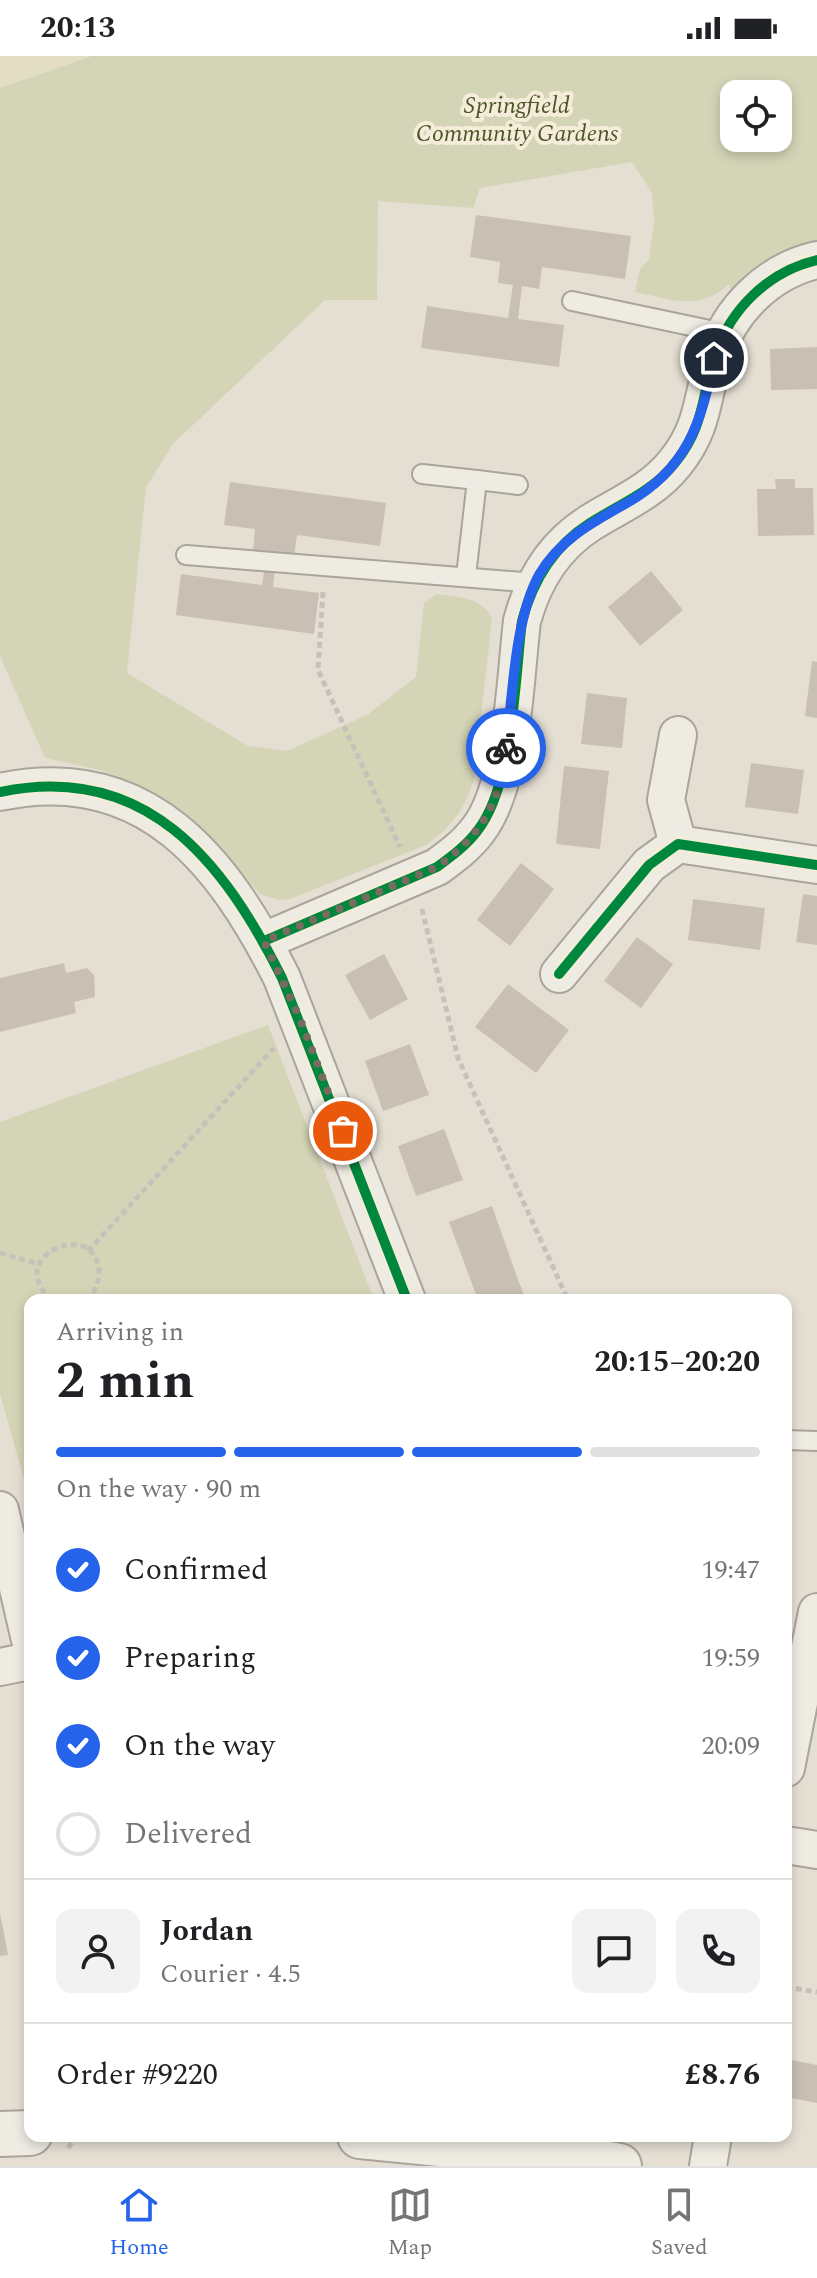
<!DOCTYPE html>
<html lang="en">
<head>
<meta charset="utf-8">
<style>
  :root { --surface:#fff; --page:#f2f2f2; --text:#202124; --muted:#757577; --line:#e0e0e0; --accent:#2563eb }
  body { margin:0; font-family:Spectral,serif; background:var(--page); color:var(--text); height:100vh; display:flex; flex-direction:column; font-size:30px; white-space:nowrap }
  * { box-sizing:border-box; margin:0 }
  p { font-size:26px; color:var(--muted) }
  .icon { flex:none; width:44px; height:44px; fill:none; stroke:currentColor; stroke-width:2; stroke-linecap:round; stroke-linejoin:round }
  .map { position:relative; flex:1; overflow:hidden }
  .sheet { position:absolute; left:24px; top:1238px; width:768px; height:848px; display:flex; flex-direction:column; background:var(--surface); border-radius:16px; box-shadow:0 4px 12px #0003 }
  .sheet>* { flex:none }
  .buttons { position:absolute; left:720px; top:24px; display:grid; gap:16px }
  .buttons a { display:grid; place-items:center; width:72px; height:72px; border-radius:16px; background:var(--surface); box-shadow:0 4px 12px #0003; font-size:40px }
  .pin { position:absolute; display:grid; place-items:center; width:68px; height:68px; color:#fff; margin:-34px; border:4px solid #fff; border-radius:50%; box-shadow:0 2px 8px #0007 }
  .courier { position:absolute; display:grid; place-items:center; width:80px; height:80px; margin:-40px; border:6px solid #2563eb; border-radius:50%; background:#fff; color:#222; box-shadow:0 2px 10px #0007 }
  .summary em { font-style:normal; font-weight:700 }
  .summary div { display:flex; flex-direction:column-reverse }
  .summary { display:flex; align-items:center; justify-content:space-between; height:136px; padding:0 32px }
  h1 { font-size:52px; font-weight:700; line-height:60px }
  .bar { display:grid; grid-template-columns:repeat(4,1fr); gap:12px 8px; align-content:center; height:96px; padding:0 32px }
  .bar i { height:10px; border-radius:6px; background:var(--line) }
  .bar .active { background:var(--accent) }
  .bar p { grid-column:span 4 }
  .line { display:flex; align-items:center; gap:20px; padding:0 32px; border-top:2px solid var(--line) }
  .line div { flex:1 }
  .round { display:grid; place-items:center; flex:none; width:84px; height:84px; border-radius:16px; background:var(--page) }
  ol { padding:0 32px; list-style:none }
  li { display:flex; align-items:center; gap:24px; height:88px }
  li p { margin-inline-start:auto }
  li .icon { padding:8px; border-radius:50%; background:var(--accent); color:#fff; stroke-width:4 }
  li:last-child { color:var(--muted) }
  li i { width:44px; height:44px; border:4px solid var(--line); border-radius:50% }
  .status { display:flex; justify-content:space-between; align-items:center; height:56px; padding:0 40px; background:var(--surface); direction:ltr }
  .status svg { height:22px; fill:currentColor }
  .tabs { display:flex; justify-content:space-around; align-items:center; height:112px; border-top:2px solid var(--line); background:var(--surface); font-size:22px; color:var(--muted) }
  .tabs a { display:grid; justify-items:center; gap:4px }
  .tabs .active { color:var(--accent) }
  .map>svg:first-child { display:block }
  .farmland { fill:#e3ddc4 }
  .green { fill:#d4d4b6; fill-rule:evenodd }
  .building { fill:#c9bfb4 }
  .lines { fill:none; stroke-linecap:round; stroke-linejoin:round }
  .service-casing { stroke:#aba49b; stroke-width:22 }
  .minor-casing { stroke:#aba49b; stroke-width:40 }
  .tertiary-casing { stroke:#aba49b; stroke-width:48 }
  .path { stroke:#c6c2ba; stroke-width:5; stroke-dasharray:6 4; stroke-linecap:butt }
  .service { stroke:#eeebe3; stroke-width:18 }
  .minor { stroke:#eeebe3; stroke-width:36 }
  .tertiary { stroke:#eeebe3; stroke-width:44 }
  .cycleway-casing { stroke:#f5edda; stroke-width:15 }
  .cycleway { stroke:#00873e; stroke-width:10 }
  .done { stroke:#766c60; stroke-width:8; stroke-dasharray:0 14.4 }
  .route { stroke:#2563eb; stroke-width:10 }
  .labels { text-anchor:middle; stroke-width:8; stroke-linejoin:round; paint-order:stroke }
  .park-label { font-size:24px; font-style:italic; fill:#4c562a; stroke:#f5edda }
</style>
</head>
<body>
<div class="status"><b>20:13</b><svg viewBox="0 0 49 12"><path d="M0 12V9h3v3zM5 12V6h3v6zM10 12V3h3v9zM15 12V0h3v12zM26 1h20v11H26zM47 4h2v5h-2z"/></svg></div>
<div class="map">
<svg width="817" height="2110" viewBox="0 0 817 2110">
  <rect width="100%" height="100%" fill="#e5dfd3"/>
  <polygon class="farmland" points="0,0 92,0 0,32"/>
  <g class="green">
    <path d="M 92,0 L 817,0 L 817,190 L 752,218 L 733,234 L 728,229 C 698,256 671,243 635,236 L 640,213 L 649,203 L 654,165 L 652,137 L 632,106 L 480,132 L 473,152 L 378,145 L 377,244 L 325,244 L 173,388 L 146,432 L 127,617 L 248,690 L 287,695 L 367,659 L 416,621 L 424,546 L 437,538 C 457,541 485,541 492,564 L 474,723 C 465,753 452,771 426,789 L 290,843 L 280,844 L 260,838 L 198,769 L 152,737 L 100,714 L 45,702 L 0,600 L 0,32 ZM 734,38 L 778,38 L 778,82 L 734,82 Z"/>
    <polygon points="268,969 374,1244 30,1244 30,1445 0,1338 0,1066"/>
  </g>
  <g class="building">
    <polygon points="476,159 631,180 625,223 542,211 539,233 522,230 518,263 564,269 559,311 421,292 427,250 508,262 513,229 498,227 500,206 470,201"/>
    <polygon points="817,291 817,333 771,334 770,293"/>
    <polygon points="775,423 795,423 795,432 813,432 814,479 758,480 757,433 776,433"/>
    <polygon points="230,426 386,447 380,490 297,479 294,500 277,498 273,531 319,537 314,578 176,559 181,518 262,529 267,497 253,495 255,473 224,469"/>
    <polygon points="651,515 683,554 640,590 608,551"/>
    <polygon points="812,605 817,606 817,662 805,660"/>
    <polygon points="587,637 627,642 622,692 581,688"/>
    <polygon points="751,707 804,714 798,758 745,751"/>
    <polygon points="564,710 609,715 600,793 556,788"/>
    <polygon points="521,807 554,833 510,890 477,864"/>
    <polygon points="803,838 817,840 817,889 796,886"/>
    <polygon points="693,843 765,852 760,894 688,884"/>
    <polygon points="637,881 673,908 641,952 604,925"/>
    <polygon points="384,898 408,943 370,964 345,919"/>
    <polygon points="64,907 66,917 87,912 94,919 95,941 74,946 76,957 0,976 0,922"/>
    <polygon points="508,928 569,974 536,1017 475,971"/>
    <polygon points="410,988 429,1039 383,1055 365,1005"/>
    <polygon points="444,1073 463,1124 416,1140 398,1090"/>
    <polygon points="492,1150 518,1224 526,1244 478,1244 458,1190 449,1166"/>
    <polygon points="0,1857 8,1899 0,1900"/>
    <polygon points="786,2003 817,2009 817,2047 786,2041"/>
  </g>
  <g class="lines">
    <g class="service-casing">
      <g id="service">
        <polyline points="572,245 724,277"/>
        <polyline points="422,418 477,424 466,520"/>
        <polyline points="477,424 518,429"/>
        <polyline points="186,499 536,527"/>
        <polyline points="786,1384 817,1385"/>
      </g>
    </g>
    <g class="minor-casing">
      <g id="minor">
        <path d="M 0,736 C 146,705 224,806 282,922 L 407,1244"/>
        <polyline points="678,788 666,744 678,679"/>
        <path d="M 264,885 L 437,811 C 452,800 467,789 478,774 C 513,729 515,623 522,565 C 533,524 554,490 590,467 C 620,448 652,436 675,407 C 705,370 701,341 715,300 C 730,253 769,215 817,204"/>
        <polyline points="559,918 649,809 678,788 817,809"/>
        <polyline points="0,1454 30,1584"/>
        <polyline points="0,1611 30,1605"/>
        <polyline points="786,1712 817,1556"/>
        <polyline points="786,1789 817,1794"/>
        <polyline points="708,2110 713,2080"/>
      </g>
    </g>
    <g class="tertiary-casing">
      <g id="tertiary">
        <polyline points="0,2078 30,2077"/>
        <polyline points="360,2080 570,2101 619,2110"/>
      </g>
    </g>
    <g class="path">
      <polyline points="323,536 318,614 400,791"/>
      <polyline points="422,853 458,1002 568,1244"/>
      <polyline points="88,1195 274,992"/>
      <polyline points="0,1197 39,1208"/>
      <path d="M 52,1244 C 0,1200 99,1159 99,1218 C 98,1230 94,1238 84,1244"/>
      <polyline points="786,1931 817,1936"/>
      <polyline points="68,2092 76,2080"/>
    </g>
    <use href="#service" class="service"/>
    <use href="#minor" class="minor"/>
    <use href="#tertiary" class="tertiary"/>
    <g class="cycleway-casing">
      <g id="cycleway">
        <path d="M 0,736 C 146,705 224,806 282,922 L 407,1244"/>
        <path d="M 264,885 L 437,811 C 452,800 467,789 478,774 C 513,729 515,623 522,565 C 533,524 554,490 590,467 C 620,448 652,436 675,407 C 705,370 701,341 715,300 C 730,253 769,215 817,204"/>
        <polyline points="559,918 649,809 678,788 817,809"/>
      </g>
    </g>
    <use href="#cycleway" class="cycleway"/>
  </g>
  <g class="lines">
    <path class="done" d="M 343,1075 L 300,963 L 264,885 L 437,811 C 482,778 500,748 506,692"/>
    <path class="route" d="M 506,692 C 513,639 514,565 539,519 C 559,484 593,466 627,447 C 686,414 703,365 714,302"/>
  </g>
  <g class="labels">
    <g class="park-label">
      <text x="517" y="57">Springfield<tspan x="517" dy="28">Community Gardens</tspan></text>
    </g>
  </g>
</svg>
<div class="buttons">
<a><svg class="icon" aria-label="locate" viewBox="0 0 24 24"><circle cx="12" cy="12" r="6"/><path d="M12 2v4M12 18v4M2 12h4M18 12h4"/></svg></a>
</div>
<div class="pin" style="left:343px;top:1075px;background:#ea580c"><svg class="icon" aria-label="bag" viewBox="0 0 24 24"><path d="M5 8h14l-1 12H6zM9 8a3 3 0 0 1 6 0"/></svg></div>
<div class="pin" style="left:714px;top:302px;background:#1f2937"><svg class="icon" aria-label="home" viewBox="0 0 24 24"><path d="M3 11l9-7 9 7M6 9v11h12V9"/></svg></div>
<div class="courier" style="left:506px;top:692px"><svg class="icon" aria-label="bike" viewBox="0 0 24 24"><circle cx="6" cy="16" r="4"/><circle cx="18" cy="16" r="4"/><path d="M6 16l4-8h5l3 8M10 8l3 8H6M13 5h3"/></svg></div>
<section class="sheet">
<div class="summary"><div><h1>2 min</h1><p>Arriving in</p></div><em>20:15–20:20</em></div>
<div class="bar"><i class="active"></i><i class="active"></i><i class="active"></i><i></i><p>On the way · 90 m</p></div>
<ol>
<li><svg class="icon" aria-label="check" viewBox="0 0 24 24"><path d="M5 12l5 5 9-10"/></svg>Confirmed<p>19:47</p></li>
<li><svg class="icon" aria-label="check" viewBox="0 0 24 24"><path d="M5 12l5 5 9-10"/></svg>Preparing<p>19:59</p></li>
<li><svg class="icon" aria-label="check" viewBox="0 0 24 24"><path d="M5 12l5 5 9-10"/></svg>On the way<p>20:09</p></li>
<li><i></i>Delivered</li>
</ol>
<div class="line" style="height:144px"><a class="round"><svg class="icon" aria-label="person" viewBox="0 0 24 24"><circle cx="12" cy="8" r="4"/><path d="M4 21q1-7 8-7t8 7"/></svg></a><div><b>Jordan</b><p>Courier · 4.5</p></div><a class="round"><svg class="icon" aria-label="chat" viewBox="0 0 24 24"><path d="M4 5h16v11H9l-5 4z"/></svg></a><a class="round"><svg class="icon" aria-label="phone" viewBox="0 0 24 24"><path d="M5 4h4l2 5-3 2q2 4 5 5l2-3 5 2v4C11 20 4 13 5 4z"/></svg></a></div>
<div class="line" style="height:104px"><div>Order #9220</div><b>£8.76</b></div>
</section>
</div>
<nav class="tabs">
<a class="active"><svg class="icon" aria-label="home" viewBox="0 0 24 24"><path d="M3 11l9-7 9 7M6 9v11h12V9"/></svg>Home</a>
<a><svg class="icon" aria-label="map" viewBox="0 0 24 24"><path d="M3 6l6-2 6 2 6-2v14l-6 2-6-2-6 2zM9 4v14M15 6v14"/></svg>Map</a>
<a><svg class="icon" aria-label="saved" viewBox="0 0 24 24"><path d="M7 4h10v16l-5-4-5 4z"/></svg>Saved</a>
</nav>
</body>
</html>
